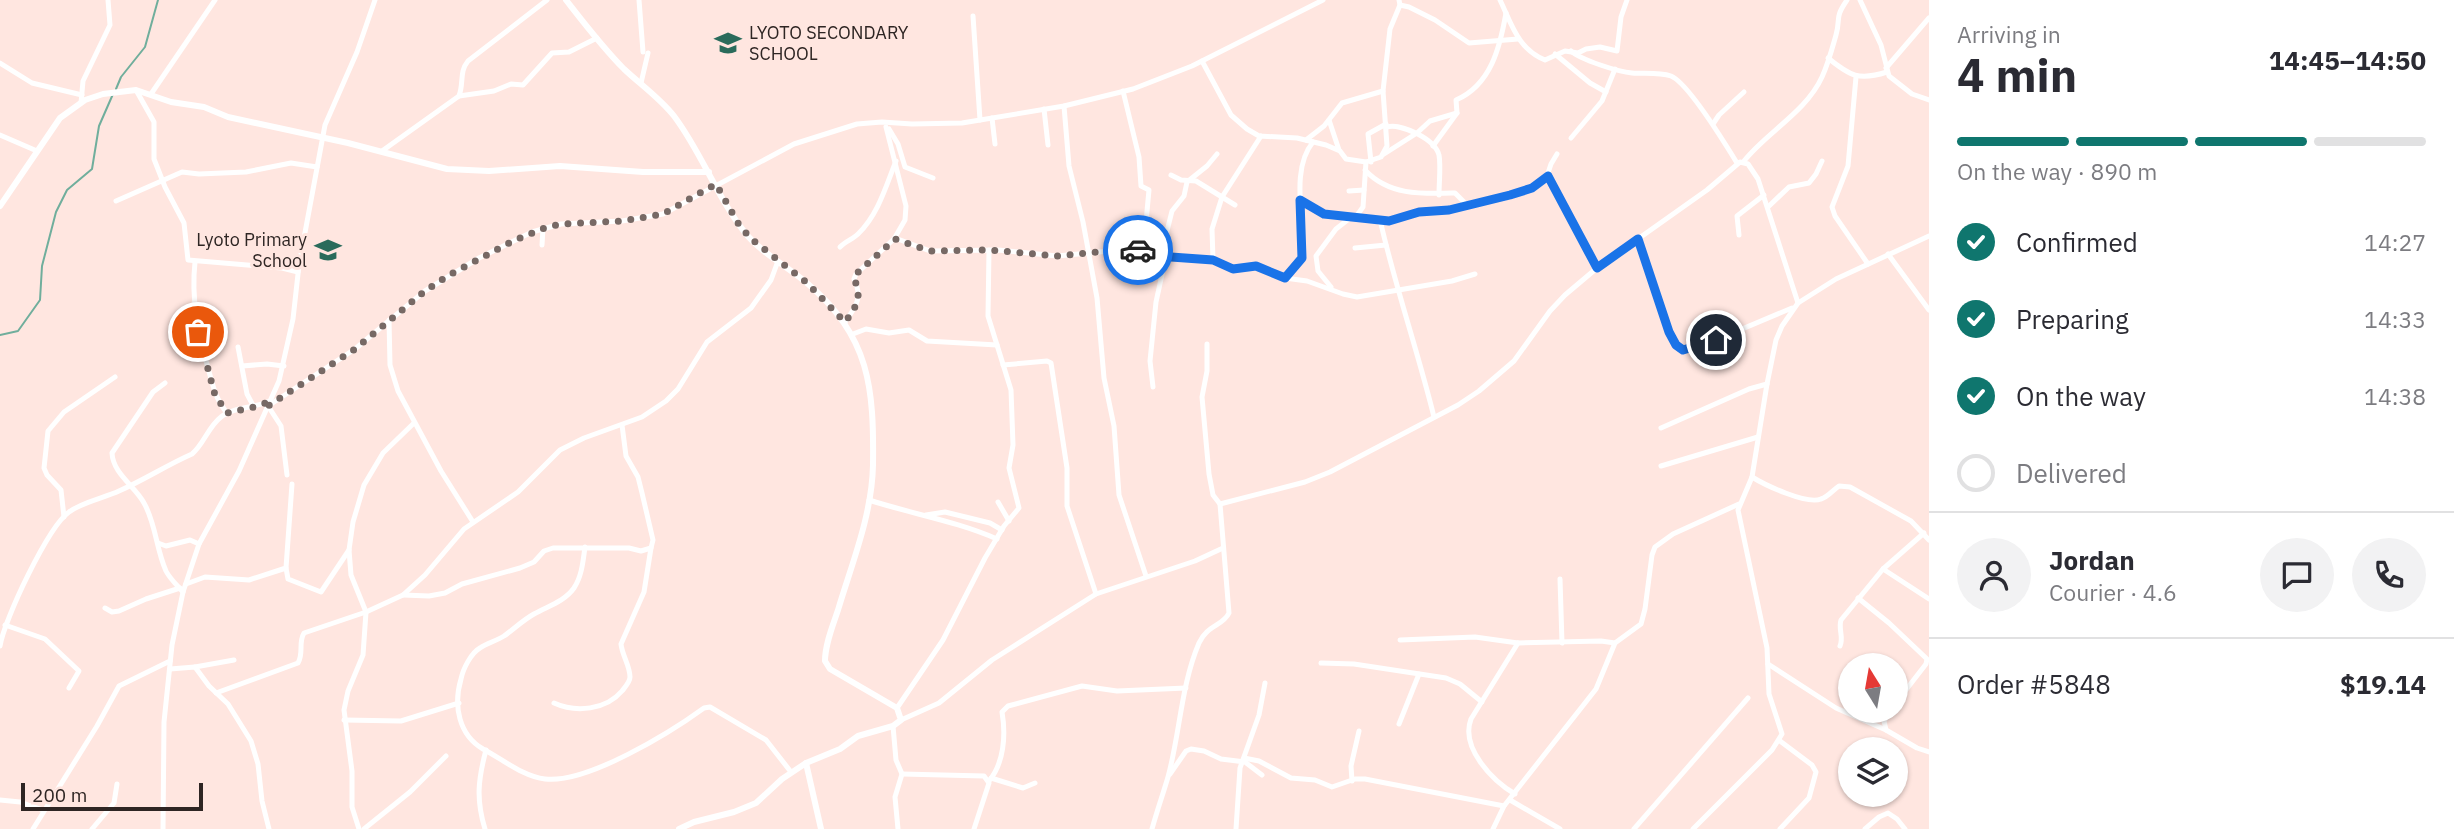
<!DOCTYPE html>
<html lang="en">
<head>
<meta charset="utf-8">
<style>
  :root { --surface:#fff; --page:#f2f2f3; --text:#2b2b33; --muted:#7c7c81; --line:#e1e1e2; --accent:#0f766e }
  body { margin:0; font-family:"IBM Plex Sans",sans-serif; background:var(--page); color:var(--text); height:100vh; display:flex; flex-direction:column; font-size:26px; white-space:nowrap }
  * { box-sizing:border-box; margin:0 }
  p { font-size:23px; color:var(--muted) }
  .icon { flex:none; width:38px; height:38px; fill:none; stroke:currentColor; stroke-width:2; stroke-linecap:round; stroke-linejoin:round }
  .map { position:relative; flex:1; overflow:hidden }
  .sheet { display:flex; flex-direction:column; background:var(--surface); width:525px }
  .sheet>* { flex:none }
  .needle { width:46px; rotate:349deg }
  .tools { position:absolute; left:1838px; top:653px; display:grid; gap:14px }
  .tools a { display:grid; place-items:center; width:70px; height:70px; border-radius:50%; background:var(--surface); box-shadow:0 2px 5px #0004; font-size:35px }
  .scale { position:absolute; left:21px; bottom:18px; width:182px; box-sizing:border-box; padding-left:7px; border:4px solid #2e2523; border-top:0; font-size:19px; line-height:24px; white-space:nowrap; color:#2e2523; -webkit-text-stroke:5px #ffe6e0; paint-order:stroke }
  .pin { position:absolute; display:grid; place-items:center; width:60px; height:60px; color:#fff; margin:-30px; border:4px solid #fff; border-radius:50%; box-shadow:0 2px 7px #0007 }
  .courier { position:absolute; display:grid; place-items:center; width:70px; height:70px; margin:-35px; border:5px solid #1a73e8; border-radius:50%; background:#fff; color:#222; box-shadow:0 2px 9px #0007 }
  .summary em { font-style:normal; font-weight:800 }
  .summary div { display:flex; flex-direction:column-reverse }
  .summary { display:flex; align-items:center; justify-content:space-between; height:119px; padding:0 28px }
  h1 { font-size:46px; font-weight:800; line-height:52px }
  .bar { display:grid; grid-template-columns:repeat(4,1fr); gap:10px 7px; align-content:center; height:84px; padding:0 28px }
  .bar i { height:9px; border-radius:5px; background:var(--line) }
  .bar .selected { background:var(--accent) }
  .bar p { grid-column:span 4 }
  .line { display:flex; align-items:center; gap:18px; padding:0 28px; border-top:2px solid var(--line) }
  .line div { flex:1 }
  .round { display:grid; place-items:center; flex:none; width:74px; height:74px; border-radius:37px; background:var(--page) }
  ol { padding:0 28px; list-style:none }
  li { display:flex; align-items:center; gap:21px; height:77px }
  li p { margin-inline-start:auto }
  li .icon { padding:7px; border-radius:50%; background:var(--accent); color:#fff; stroke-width:4 }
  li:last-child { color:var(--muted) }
  li i { width:38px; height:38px; border:4px solid var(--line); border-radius:50% }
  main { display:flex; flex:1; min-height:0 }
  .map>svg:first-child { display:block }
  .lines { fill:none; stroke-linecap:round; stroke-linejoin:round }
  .stream { stroke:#70ae9c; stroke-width:2 }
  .minor { stroke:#fff; stroke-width:5 }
  .tertiary { stroke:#fff; stroke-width:6 }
  .done { stroke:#776965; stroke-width:7; stroke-dasharray:0 12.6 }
  .route { stroke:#1a73e8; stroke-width:9 }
  .labels { text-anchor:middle; stroke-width:6; stroke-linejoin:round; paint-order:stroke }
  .poi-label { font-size:18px; fill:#2e2523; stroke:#ffe6e0; text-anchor:start }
</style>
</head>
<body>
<main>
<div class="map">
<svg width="1929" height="829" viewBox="0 0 1929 829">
  <rect width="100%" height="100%" fill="#ffe6e0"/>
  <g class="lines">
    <g class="stream">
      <polyline points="116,89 121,77 145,47 158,0"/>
      <polyline points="0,335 18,331 40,300 42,266 56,212 67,190 92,169 99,126 113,94"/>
    </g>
    <g class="minor">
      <polyline points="639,0 643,52"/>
      <path d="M 1500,0 C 1512,25 1518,49 1545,60 L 1565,51 L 1578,53 L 1586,49 L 1600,47 L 1617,51 L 1621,17 L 1627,0"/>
      <polyline points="1860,0 1881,45 1889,76 1912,94 1929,100"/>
      <polyline points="1400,5 1409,7 1435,20 1469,43 1518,39"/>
      <polyline points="973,16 980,120"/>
      <path d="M 1571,51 C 1581,60 1619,72 1632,73 C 1644,74 1659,72 1671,76 C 1688,83 1726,145 1737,163"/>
      <polyline points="1555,54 1590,83 1606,92"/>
      <path d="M 1828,58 C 1850,76 1859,81 1887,72"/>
      <polyline points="1202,61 1231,115 1247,129 1259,136 1297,138 1326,145 1340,151 1346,159 1366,162"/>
      <polyline points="0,63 32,83 82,95"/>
      <polyline points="1886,68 1929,18"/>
      <polyline points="1856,77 1848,166 1832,207 1835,216 1868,264"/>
      <polyline points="641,83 648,53"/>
      <polyline points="136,90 154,122 154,159 165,187 184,223 188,260 282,268 298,272"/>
      <polyline points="1123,91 1139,157 1141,186 1149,190 1146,222"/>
      <polyline points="151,94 215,0"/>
      <polyline points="459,96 494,91 511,84 523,85 552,53 569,52 597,38"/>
      <polyline points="81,103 83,81 110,25 108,0"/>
      <polyline points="1064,106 1069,166 1083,222 1097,298 1104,378 1114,426 1119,495 1146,576"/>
      <polyline points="1044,109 1048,145"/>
      <polyline points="992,118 995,144"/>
      <polyline points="1329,120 1339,150"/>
      <polyline points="1713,124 1719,115 1744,92"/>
      <polyline points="886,127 906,206 905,220 894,239"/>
      <path d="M 1387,127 C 1401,123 1435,139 1439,155 C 1441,166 1439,182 1439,195"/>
      <polyline points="889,129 898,144 905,167 933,178"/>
      <polyline points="0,135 37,151"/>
      <polyline points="1571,138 1602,101 1615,69"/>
      <polyline points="1306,140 1324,126 1342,103 1383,91"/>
      <path d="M 1433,146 L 1457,113 L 1456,100 C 1491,85 1500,47 1506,13"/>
      <path d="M 382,151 L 459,96 C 464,83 459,72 468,61 L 547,0"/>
      <polyline points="1384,154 1417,133 1430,121 1457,113"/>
      <polyline points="1557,154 1551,164 1547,176 1597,268"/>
      <path d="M 1744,161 C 1767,132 1806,112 1822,77 C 1828,64 1832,49 1836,35 C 1841,17 1834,19 1847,0"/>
      <polyline points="1371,162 1368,134 1386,124"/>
      <path d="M 1365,170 C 1389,196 1423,194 1455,193 L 1467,205"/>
      <polyline points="1171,175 1181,180 1196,181 1235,205"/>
      <polyline points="1349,191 1364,190"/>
      <path d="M 1300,200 L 1324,214 L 1377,220 L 1381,224 C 1396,289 1418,352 1434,417"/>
      <polyline points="116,201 182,172 199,174 246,172 291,163 317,167"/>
      <polyline points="1768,207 1789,187 1809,183 1816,174 1822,161"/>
      <polyline points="1355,218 1363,207 1366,162 1381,157 1387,146 1383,91 1390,29 1400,5 1399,0"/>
      <path d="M 1379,221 C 1395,221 1407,213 1422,212 C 1454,208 1525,200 1547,176"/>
      <polyline points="1739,235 1737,216 1764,195"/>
      <polyline points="1638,239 1669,332 1676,345 1683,350 1716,340 1792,308"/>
      <polyline points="542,245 543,228"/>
      <path d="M 840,247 C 846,241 853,239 858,234 C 878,215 886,186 896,161"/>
      <polyline points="1355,248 1386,245"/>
      <polyline points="1888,254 1929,310"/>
      <polyline points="1213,260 1212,229 1222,197 1261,136"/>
      <path d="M 195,262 C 191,299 198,332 208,368 C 213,385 215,399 227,413"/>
      <path d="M 1285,278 L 1302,258 C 1306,224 1289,171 1313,142"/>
      <polyline points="1331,287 1318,271 1316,256 1336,229 1350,218"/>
      <polyline points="389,320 390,365 398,391 441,471 473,522"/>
      <path d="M 845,322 C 856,307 863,297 854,279 L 856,274 L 895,238 L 930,251 L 998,250 L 1057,256 L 1131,249 L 1157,255 L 1213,260 L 1233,269 L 1256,266 L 1285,278 L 1307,281 L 1343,294 L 1357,297 L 1452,281 L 1475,274"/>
      <polyline points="853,334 866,329 889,333 909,330 927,341 997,345"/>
      <polyline points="238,347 247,394 254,407"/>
      <polyline points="1003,365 1047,361 1051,363 1067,468 1067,506 1096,594"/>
      <polyline points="242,366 267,364 284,366"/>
      <path d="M 165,383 L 153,392 L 112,453 C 113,474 135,486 144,503 C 156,524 156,549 166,571 C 170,579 177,585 183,592"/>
      <polyline points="1153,387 1150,361 1156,302 1163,270 1162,251 1172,211 1184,196 1187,182 1207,166 1217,154"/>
      <polyline points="1661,428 1749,389 1767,384"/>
      <polyline points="1661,466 1758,437"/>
      <polyline points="287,475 281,426 268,406 355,349 425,291 479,258 532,232 561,224 622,221 663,214 794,144 857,124 882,122 912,124 962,123 1064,106 1133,89 1192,66 1323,0"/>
      <path d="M 1752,477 C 1765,485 1807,505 1821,499 C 1828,497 1833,490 1839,486 L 1850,487 L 1911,521 L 1929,540"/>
      <path d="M 869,500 C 912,514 956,521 997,539"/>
      <polyline points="998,502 1009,521"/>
      <polyline points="1220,504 1305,482 1330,472 1458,405 1479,391 1514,361 1550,311 1565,295 1597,268 1707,190 1740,162 1748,164 1758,179 1798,303"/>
      <polyline points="926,515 945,512 990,523 1002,530"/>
      <polyline points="64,517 61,490 47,475 44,468 48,431 64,412 115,377"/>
      <polyline points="158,543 166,546 190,540 199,544"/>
      <path d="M 585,547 C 583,561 582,576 574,588 C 564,602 548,606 534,614 C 523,620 514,629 504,636 C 496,641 487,643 480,648 C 471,653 463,669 461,679 C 453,706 459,735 483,749 C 502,759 524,777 545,779 C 587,784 671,732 704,708 L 710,707 L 766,740 L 791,772"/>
      <polyline points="286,568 288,579 321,592 349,550"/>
      <polyline points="1883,569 1929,599"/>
      <polyline points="1560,579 1562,643"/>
      <polyline points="186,584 205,577 249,580 286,568 292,484"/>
      <polyline points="403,595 429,596 445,593 462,584 520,568 534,562 544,551 553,548 629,548 641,551 651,548 653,540 642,493 638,477 626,456 622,425"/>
      <polyline points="1858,598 1889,623 1927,659 1926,664 1895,704"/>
      <polyline points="105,608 112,612 119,611 146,599 180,588"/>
      <polyline points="5,625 45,639 79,671 69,688"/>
      <polyline points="1400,640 1475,637 1518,643 1601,641 1615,643"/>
      <path d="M 0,646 C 4,620 48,527 69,512 C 82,502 104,498 119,491 C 144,480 167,465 192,454 C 204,444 208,427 221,417 C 233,407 255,408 270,401"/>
      <path d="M 1840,646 C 1844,637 1838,629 1841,620 L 1883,569 L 1924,533"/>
      <polyline points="1321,663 1354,664 1446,678 1460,684 1482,702"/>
      <polyline points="1768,664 1836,708 1886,730"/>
      <polyline points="195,667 234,660"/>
      <polyline points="170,669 195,667 209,686 228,704 251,741 258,764 262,801 269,829"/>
      <path d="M 216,693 L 298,663 C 304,653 298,643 304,633 L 366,612 L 403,595 L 425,575 L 464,529 L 518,492 L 560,450 L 584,438 L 642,417 L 666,401 L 678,389 L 707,342 L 751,308 L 771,280 L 778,261"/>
      <path d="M 554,703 C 576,713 606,710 622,691 C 625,687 630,682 630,677 C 630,666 622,655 621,644 L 644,592 L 651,548"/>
      <polyline points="897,708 943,640 985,558 1004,526 1019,508 1009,468 1013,445 1011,390 988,316 989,250"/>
      <polyline points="1891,710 1884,721 1886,730 1917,748 1929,752"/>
      <polyline points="344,720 401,721 459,703"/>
      <polyline points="901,720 939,703 992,660 1096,594 1195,561 1223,548"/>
      <polyline points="1399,724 1419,674"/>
      <polyline points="893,726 896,760 902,774 895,797 898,829"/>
      <polyline points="1780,741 1812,765 1816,772 1809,798 1780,829"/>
      <polyline points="1244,758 1259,761 1291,778 1315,780 1332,787 1355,779 1365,779 1504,806"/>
      <polyline points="902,774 984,776 989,783 974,829"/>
      <polyline points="1170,774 1186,751 1191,749 1204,751 1221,759 1245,762 1262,775"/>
      <polyline points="991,778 1023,788 1035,783"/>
      <path d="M 989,781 C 1004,763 1006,735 1002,712 L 1008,706 L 1082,686 L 1117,691 L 1186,688"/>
      <polyline points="1352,781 1351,766 1359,731"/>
      <path d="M 1515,794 C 1493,781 1460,748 1471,719 L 1518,643"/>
      <polyline points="0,800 20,802 43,810"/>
      <polyline points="1510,800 1560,829"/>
      <polyline points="33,829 97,726 119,686 170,661"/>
      <polyline points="92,829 114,803 117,784"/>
      <polyline points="163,829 164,722 172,645 183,592 199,544 239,471 279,381 293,319 299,265 325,125 357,52 375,0"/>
      <polyline points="359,829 352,807 352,771 344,710 348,691 363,655 366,612 351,575 349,550 353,522 364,485 383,453 414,423"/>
      <polyline points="364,829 410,792 446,756"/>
      <path d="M 485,829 C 476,800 478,780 486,750"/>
      <path d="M 1152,829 C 1157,811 1163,794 1168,777 C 1180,733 1181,685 1199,643 C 1207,625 1223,626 1229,613 L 1220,504 L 1213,495 L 1209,474 L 1202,397 L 1207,371 L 1207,344"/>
      <polyline points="1236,829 1240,768 1259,715 1265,683"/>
      <polyline points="1493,829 1504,806 1596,689 1615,643 1641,624 1645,609 1652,555 1655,547 1673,534 1739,504"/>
      <polyline points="1634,829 1748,698"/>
      <polyline points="1693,829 1772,750 1782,734 1769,694 1767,648 1738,510 1752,477 1767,384 1776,340 1782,326 1798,303 1836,279 1929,236"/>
      <polyline points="1865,829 1879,817 1888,813 1897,819 1905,829"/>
    </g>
    <g class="tertiary">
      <path d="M 566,0 C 584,23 603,48 624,69 C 641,85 660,98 674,116 C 702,153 717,198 746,234 C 763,254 788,267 808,284 C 870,336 874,389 873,465 C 872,515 852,563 838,610 C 833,625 825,644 825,661 L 830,669 L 897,708 L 901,720 L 893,726 L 858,736 L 840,749 L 806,763 L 782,779 L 756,803 L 734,812 L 694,822 L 679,829"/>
      <polyline points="0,206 60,118 85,100 103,94 136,90 171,102 204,107 228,117 348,143 447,169 489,171 560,166 643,172 709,172"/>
      <polyline points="806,763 821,829"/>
    </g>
  </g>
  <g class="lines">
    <path class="done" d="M 198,332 L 215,395 L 227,413 L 259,406 L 270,401 L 268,406 L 355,349 L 425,291 L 449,275 L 513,241 L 547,227 L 561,224 L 622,221 L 663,214 L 716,184 L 738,223 L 750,238 L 806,282 L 845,322 C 856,307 863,297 854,279 L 856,274 L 895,239 L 930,251 L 989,250 L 1057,256 L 1126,249 L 1138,250"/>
    <polyline class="route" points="1138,250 1157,256 1213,260 1233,269 1256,266 1285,278 1302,258 1300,200 1324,214 1389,221 1419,212 1449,210 1510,195 1532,188 1548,176 1597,268 1638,239 1669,332 1676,345 1683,350 1716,340"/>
  </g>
  <defs>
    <g id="school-bare" transform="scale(2.1)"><path d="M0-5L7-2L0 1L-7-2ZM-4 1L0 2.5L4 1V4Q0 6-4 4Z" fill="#2a6b5b" stroke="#ffe6e0" stroke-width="2.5" paint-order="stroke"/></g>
  </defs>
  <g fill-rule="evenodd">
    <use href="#school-bare" x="728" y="43"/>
    <use href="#school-bare" x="328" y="250"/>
  </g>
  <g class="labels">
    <g class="poi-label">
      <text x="749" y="39">LYOTO SECONDARY<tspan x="749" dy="21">SCHOOL</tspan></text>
      <text x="307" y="246" text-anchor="end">Lyoto Primary<tspan x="307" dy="21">School</tspan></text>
    </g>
  </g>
</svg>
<div class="tools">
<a><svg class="needle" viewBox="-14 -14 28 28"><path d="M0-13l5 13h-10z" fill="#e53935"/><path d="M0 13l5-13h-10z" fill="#7c7c81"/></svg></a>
<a><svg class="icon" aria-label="layers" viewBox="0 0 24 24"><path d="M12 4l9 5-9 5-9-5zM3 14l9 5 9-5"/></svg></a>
</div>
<div class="scale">200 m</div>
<div class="pin" style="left:198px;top:332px;background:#ea580c"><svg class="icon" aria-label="bag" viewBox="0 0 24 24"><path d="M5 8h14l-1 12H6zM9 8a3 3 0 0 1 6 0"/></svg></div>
<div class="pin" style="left:1716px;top:340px;background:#1f2937"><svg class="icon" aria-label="home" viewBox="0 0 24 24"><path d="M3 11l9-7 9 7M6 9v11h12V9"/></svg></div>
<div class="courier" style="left:1138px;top:250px"><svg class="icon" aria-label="car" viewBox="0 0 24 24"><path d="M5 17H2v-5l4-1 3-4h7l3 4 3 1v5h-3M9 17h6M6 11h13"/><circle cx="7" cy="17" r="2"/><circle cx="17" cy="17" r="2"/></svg></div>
</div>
<section class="sheet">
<div class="summary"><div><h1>4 min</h1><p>Arriving in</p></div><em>14:45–14:50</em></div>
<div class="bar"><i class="selected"></i><i class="selected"></i><i class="selected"></i><i></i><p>On the way · 890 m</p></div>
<ol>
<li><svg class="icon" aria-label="check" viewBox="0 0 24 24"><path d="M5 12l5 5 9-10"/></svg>Confirmed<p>14:27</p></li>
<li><svg class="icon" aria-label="check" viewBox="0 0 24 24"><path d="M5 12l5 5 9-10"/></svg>Preparing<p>14:33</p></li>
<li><svg class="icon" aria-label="check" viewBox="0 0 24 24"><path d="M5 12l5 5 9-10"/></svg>On the way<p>14:38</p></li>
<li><i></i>Delivered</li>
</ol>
<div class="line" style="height:126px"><a class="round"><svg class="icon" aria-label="person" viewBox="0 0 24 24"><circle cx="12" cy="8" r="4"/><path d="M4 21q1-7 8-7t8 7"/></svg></a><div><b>Jordan</b><p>Courier · 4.6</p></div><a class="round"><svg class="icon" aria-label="chat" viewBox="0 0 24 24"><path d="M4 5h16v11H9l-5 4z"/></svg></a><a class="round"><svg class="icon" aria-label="phone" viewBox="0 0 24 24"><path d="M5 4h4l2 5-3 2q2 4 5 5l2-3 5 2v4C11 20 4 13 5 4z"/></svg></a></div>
<div class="line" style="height:91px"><div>Order #5848</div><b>$19.14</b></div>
</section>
</main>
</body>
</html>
